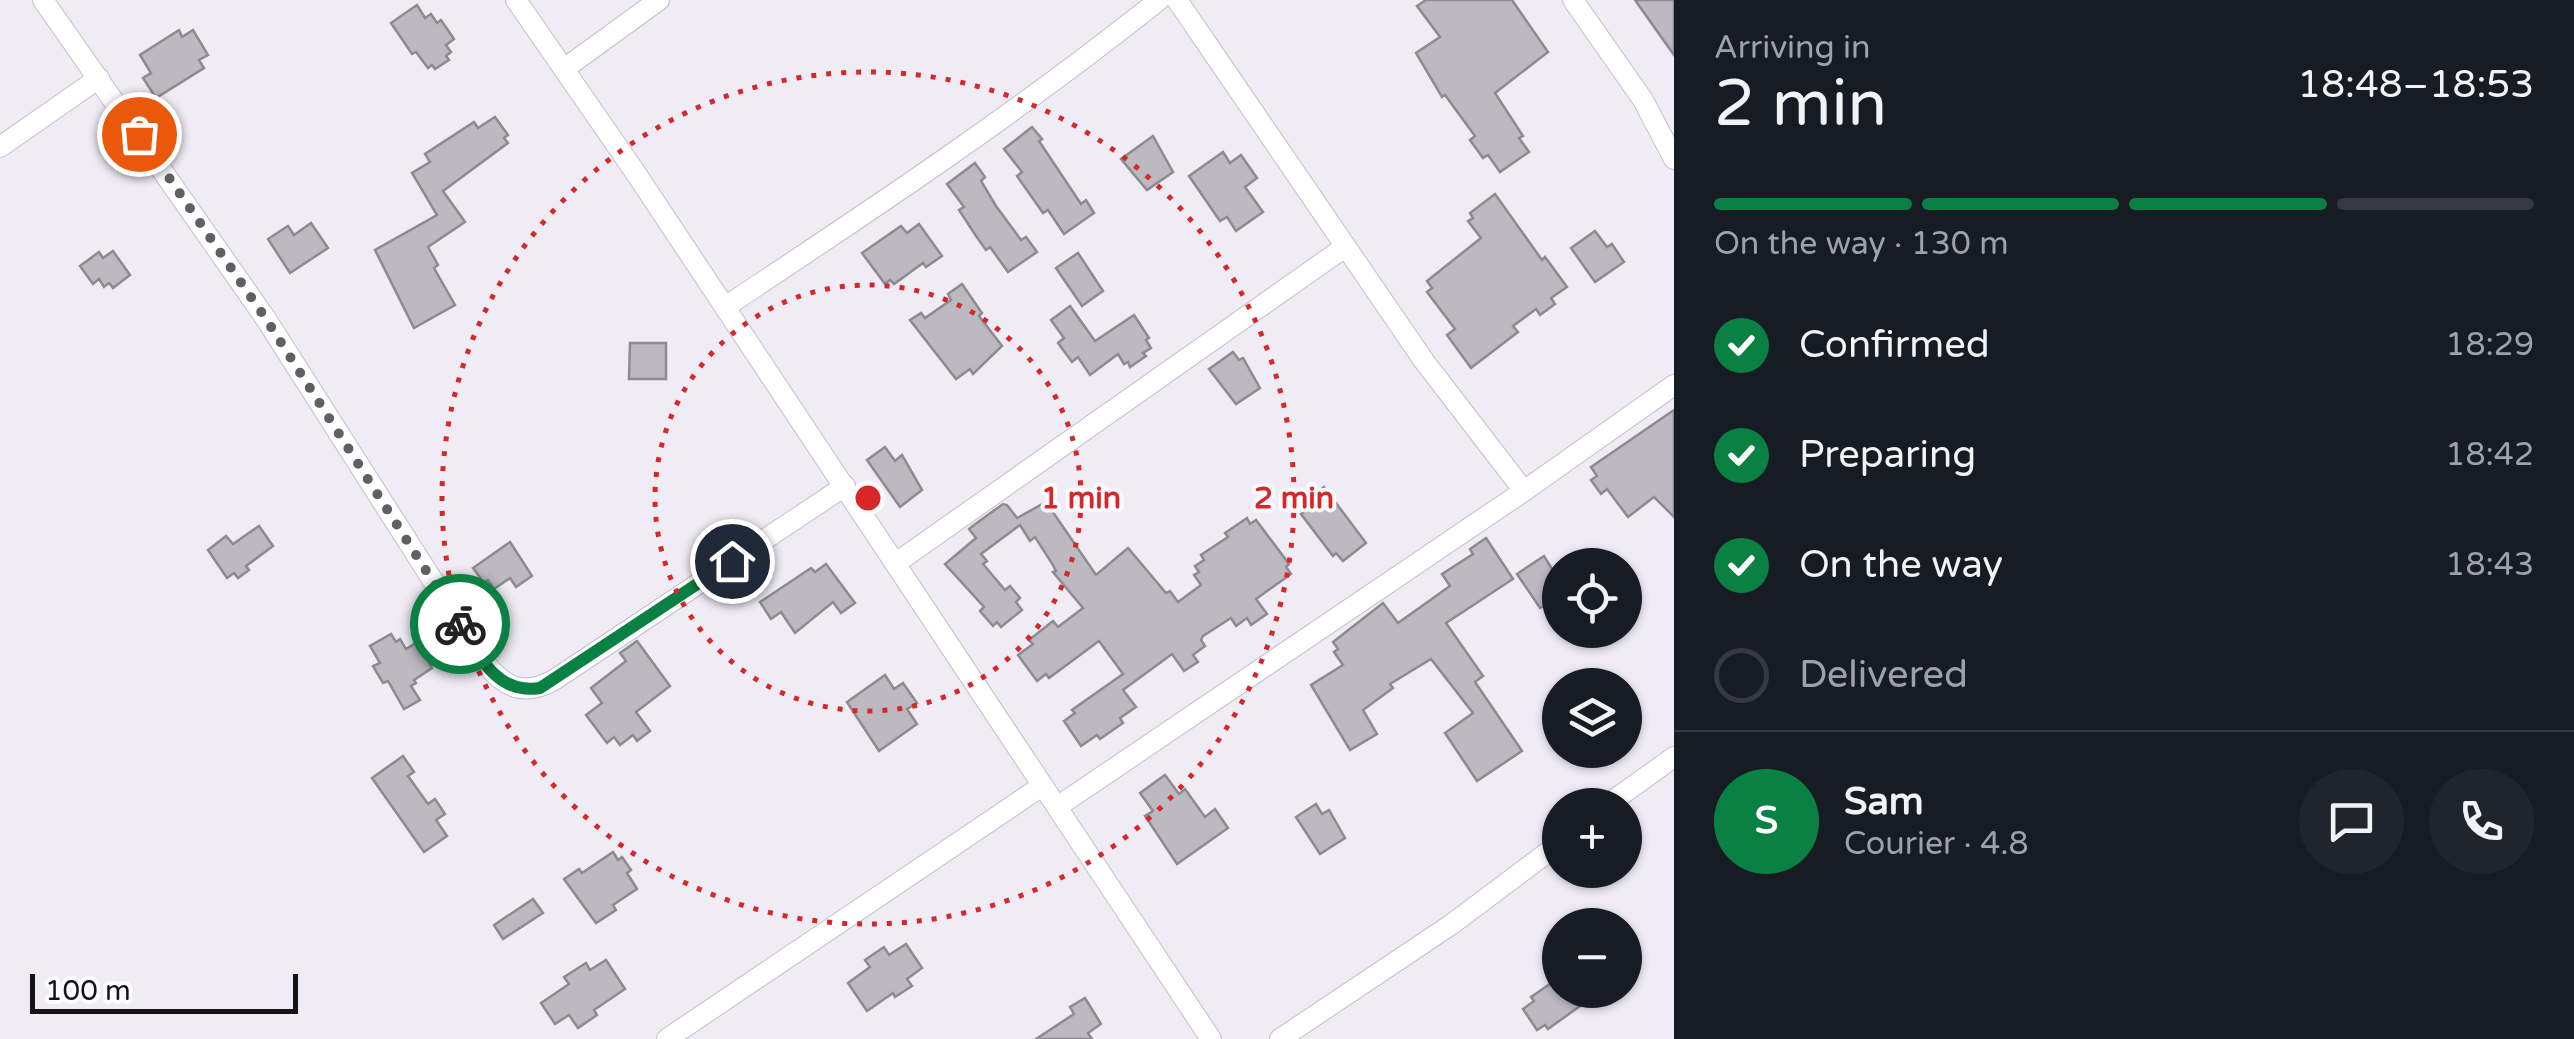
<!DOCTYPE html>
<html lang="en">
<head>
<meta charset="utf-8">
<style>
  :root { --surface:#171b24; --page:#20242c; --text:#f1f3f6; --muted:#9ea1a6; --line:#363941; --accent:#0b8043 }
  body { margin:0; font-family:"Varela Round",sans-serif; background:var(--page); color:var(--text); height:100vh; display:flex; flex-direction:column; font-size:38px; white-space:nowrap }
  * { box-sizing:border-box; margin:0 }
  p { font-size:32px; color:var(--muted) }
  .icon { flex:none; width:55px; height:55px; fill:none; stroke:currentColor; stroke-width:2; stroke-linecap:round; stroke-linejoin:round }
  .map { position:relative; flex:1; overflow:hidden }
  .sheet { display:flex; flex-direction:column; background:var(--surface); width:900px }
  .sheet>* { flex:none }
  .tools { position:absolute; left:1542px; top:548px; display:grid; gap:20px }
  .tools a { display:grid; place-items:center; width:100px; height:100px; border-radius:50%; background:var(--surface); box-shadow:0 2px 8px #0004; font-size:50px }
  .scale { position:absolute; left:30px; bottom:25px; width:268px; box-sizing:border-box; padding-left:10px; border:5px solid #141316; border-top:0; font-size:28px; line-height:35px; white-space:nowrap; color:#141316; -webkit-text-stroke:8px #fbfafe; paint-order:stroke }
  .pin { position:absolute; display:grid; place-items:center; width:85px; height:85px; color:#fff; margin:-42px; border:5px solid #fff; border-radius:50%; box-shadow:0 2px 10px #0007 }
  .courier { position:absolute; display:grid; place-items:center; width:100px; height:100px; margin:-50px; border:8px solid #0b8043; border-radius:50%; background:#fff; color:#222; box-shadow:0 2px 12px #0007 }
  .headline em { font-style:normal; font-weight:600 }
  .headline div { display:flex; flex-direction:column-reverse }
  .headline { display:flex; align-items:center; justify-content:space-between; height:170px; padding:0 40px }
  h1 { font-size:65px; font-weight:600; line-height:75px }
  .bar { display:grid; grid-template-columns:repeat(4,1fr); gap:15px 10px; align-content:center; height:120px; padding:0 40px }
  .bar i { height:12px; border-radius:8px; background:var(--line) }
  .bar .selected { background:var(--accent) }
  .bar p { grid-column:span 4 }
  .line { display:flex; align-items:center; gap:25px; padding:0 40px; border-top:2px solid var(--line) }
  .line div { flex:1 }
  .round { display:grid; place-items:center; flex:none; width:105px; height:105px; border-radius:52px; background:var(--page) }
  ol { padding:0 40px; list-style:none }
  li { display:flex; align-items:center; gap:30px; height:110px }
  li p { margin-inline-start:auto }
  li .icon { padding:10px; border-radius:50%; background:var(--accent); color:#fff; stroke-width:4 }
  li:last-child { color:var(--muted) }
  li i { width:55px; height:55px; border:5px solid var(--line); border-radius:50% }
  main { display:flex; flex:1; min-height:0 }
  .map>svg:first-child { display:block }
  .building { fill:#bcb9c1; stroke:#8d8a92; stroke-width:2.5 }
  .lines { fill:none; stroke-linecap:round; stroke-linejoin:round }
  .minor-casing { stroke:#c2bfc8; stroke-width:22 }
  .minor { stroke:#fff; stroke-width:20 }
  .done { stroke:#615f64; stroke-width:10; stroke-dasharray:0 18 }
  .route { stroke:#0b8043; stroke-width:12 }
  .ring { fill:none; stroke:#d62828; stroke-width:5; stroke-dasharray:5 10 }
  .centre { fill:#d62828; stroke:#fbfafe; stroke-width:5 }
  .ring-label { font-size:30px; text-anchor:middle; font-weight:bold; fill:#d62828; stroke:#fbfafe; stroke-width:8; stroke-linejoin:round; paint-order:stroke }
</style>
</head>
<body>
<main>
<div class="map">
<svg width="1674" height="1039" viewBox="0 0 1674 1039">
  <rect width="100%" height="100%" fill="#efecf5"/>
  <g class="building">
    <polygon points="1426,0 1512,0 1548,52 1495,93 1523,136 1519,138 1529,152 1500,172 1488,155 1483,158 1470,140 1475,136 1445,95 1442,97 1416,53 1440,37 1417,6"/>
    <polygon points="1635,0 1674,0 1674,55"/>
    <polygon points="417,5 425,18 431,14 437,23 441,20 454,39 446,45 451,52 446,56 449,60 435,69 432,65 428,68 416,52 412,54 391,23"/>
    <polygon points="179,30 182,37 193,30 208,55 199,60 204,68 156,98 143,78 151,73 140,55"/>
    <polygon points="495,117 508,135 504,138 508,143 443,191 465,222 428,247 438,265 434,268 455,305 414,328 375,250 437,215 412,173 430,162 425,154 474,122 478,128"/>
    <polygon points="1032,127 1042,139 1039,141 1081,204 1086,200 1094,213 1064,234 1048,210 1043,213 1017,176 1022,172 1004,149"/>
    <polygon points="1153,136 1173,172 1147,190 1121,159"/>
    <polygon points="1223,152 1230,163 1241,155 1257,178 1245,187 1263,212 1236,231 1227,217 1220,221 1189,176"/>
    <polygon points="975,163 985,177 981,181 996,206 1021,240 1026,237 1037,252 1008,272 990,247 986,250 976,236 959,210 964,207 947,184"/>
    <polygon points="1495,194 1542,260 1545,257 1567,287 1551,298 1555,304 1540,315 1536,309 1513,326 1518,332 1471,368 1447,335 1455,329 1427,292 1432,288 1427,281 1481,238 1468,221 1473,218 1470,213"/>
    <polygon points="311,223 328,248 290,273 268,239 288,226 294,235"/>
    <polygon points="919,224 942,256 926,267 923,263 894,284 890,280 885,284 862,253 901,226 907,233"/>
    <polygon points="1595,231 1607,247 1612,244 1624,262 1595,282 1571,248"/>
    <polygon points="113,251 130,275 113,288 109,283 104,287 99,279 93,284 80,266 99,252 103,258"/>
    <polygon points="1078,253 1103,291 1082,306 1056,268"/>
    <polygon points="962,284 982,313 979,316 1002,346 973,374 970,369 956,379 910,320 921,313 925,318 951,300 948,294"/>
    <polygon points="1070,306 1095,341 1134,315 1149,338 1146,340 1151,348 1143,353 1146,356 1130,367 1128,362 1124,364 1118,354 1090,375 1078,357 1072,362 1058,343 1064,338 1051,320"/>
    <polygon points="630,343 666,343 666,379 629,379"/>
    <polygon points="1233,352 1239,360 1243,358 1260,388 1236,404 1209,369"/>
    <polygon points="1674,410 1674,517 1654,497 1628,517 1607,489 1601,494 1591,480 1597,476 1591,467"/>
    <polygon points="885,447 895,461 902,455 922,490 900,507 867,460"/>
    <polygon points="1324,487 1366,543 1343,561 1336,553 1333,556 1301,514 1306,511 1301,505"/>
    <polygon points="1046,502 1096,575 1128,548 1166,593 1170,591 1178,602 1201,585 1194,575 1199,572 1195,566 1204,560 1201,555 1228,537 1225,533 1247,518 1250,524 1256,520 1289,564 1286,567 1291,574 1256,599 1267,614 1251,625 1247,618 1236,626 1231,618 1203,636 1201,640 1205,646 1193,655 1198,662 1184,671 1172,654 1123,690 1136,707 1120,718 1123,723 1100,739 1097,735 1081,746 1064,721 1075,713 1072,710 1123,674 1099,641 1049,678 1046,674 1037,681 1018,655 1033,644 1029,640 1053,621 1058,627 1083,608 1053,572 1056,571 1053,565 1035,537 1030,541 1020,525 981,554 987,561 983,564 1005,590 1010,586 1020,598 1016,602 1022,610 1001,627 997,622 993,626 980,611 984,607 945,564 976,538 969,529 974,525 1003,504 1007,505 1017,518"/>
    <polygon points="259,526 273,546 246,566 249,570 238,578 234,573 227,578 208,550 226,536 233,544"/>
    <polygon points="1486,538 1513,579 1446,623 1483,676 1475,682 1522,751 1477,781 1445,733 1473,713 1431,659 1390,684 1393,688 1363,710 1377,734 1350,750 1311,685 1343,665 1334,652 1338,649 1333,642 1383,603 1398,623 1450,586 1442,574 1473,554 1470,549"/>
    <polygon points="510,542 532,576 516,587 510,578 494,589 488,580 484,583 473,568"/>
    <polygon points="1544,556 1560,582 1560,630 1544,606 1540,608 1517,574"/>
    <polygon points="826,564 855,603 841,613 833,602 795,633 781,612 771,619 760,602 811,568 815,572"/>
    <polygon points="391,634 396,642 400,639 406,649 417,642 432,668 414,680 416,683 411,686 420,700 404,709 388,681 383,683 373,666 380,663 370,646"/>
    <polygon points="637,641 670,686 636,712 650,731 637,741 633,735 620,745 614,737 607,743 586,715 602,703 591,688 626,661 620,653"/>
    <polygon points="885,675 894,689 903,683 917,703 907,709 917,724 879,751 847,702"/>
    <polygon points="403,756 414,772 408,776 428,804 435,799 445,814 436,820 447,836 424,852 372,778"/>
    <polygon points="1165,775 1179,794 1185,789 1205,817 1215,809 1228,828 1177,864 1145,816 1153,811 1140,793"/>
    <polygon points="1316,804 1322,814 1329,810 1345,838 1320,854 1296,817"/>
    <polygon points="613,852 618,860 622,857 631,870 627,873 637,889 613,905 616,910 596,923 564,879 579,869 582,873"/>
    <polygon points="533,899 543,913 503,939 494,925"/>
    <polygon points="906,944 922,968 907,979 912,986 895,997 893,993 867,1011 848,983 870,967 865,960 884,947 889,955"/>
    <polygon points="606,960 625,989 594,1010 597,1015 578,1028 569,1015 555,1024 541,1003 569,984 564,977 586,963 590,970"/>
    <polygon points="1560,977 1560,990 1593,990 1580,999 1583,1004 1548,1029 1545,1025 1537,1030 1523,1009 1534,1001 1531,997"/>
    <polygon points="1085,998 1101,1024 1088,1033 1092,1039 1036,1039 1074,1014 1070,1007"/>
  </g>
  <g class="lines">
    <g class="minor-casing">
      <g id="minor">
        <path d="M 43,0 L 266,319 L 486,664 C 506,689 525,696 554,680 L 845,486"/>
        <polyline points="516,0 635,172 1211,1039"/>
        <polyline points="1177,0 1424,361 1524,491"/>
        <polyline points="1573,0 1643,100 1674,159"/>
        <polyline points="564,69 659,0"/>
        <polyline points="0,147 99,78"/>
        <path d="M 725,307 C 873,209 1020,111 1159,0"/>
        <polyline points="896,563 1345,247"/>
        <polyline points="1607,805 1674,757"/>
        <polyline points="1057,807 1524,491 1674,385"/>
        <polyline points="667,1039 1042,786"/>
        <polyline points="1280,1039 1452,924 1560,843"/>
      </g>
    </g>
    <use href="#minor" class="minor"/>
  </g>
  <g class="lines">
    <polyline class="done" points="139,134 266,319 460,624"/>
    <path class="route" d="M 460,624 C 480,656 496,695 540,688 L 732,561"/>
  </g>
  <g class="ring">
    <circle cx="868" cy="498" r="213"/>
    <circle cx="868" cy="498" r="426"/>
  </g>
  <circle cx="868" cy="498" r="15" class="centre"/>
  <g class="ring-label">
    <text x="1081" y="508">1 min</text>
    <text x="1294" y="508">2 min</text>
  </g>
</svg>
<div class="tools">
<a><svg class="icon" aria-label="locate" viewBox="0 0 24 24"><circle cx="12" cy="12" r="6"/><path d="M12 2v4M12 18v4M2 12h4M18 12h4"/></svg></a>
<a><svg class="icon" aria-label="layers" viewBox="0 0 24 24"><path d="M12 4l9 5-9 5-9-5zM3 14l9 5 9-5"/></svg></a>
<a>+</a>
<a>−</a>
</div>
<div class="scale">100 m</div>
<div class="pin" style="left:139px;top:134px;background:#ea580c"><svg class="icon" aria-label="bag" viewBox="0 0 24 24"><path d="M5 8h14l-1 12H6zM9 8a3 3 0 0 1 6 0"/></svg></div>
<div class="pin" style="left:732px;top:561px;background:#1f2937"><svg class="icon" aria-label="home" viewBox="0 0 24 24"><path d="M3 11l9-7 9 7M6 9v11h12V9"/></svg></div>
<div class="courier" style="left:460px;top:624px"><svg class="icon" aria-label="bike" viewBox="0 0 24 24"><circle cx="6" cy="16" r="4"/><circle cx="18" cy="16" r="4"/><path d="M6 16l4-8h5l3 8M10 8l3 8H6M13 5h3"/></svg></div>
</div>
<section class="sheet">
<div class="headline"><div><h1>2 min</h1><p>Arriving in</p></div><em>18:48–18:53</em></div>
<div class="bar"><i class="selected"></i><i class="selected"></i><i class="selected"></i><i></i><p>On the way · 130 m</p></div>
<ol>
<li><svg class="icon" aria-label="check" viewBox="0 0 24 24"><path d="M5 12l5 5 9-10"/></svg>Confirmed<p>18:29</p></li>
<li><svg class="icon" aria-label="check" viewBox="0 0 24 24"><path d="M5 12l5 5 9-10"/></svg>Preparing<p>18:42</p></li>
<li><svg class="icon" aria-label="check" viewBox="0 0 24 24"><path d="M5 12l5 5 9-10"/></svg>On the way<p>18:43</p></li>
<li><i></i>Delivered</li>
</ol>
<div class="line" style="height:180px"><b class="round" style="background:var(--accent);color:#fff">S</b><div><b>Sam</b><p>Courier · 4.8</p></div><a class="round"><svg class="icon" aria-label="chat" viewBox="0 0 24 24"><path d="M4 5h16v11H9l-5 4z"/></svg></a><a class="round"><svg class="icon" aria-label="phone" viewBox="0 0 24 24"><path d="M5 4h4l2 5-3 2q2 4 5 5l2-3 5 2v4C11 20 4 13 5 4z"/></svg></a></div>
</section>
</main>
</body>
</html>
